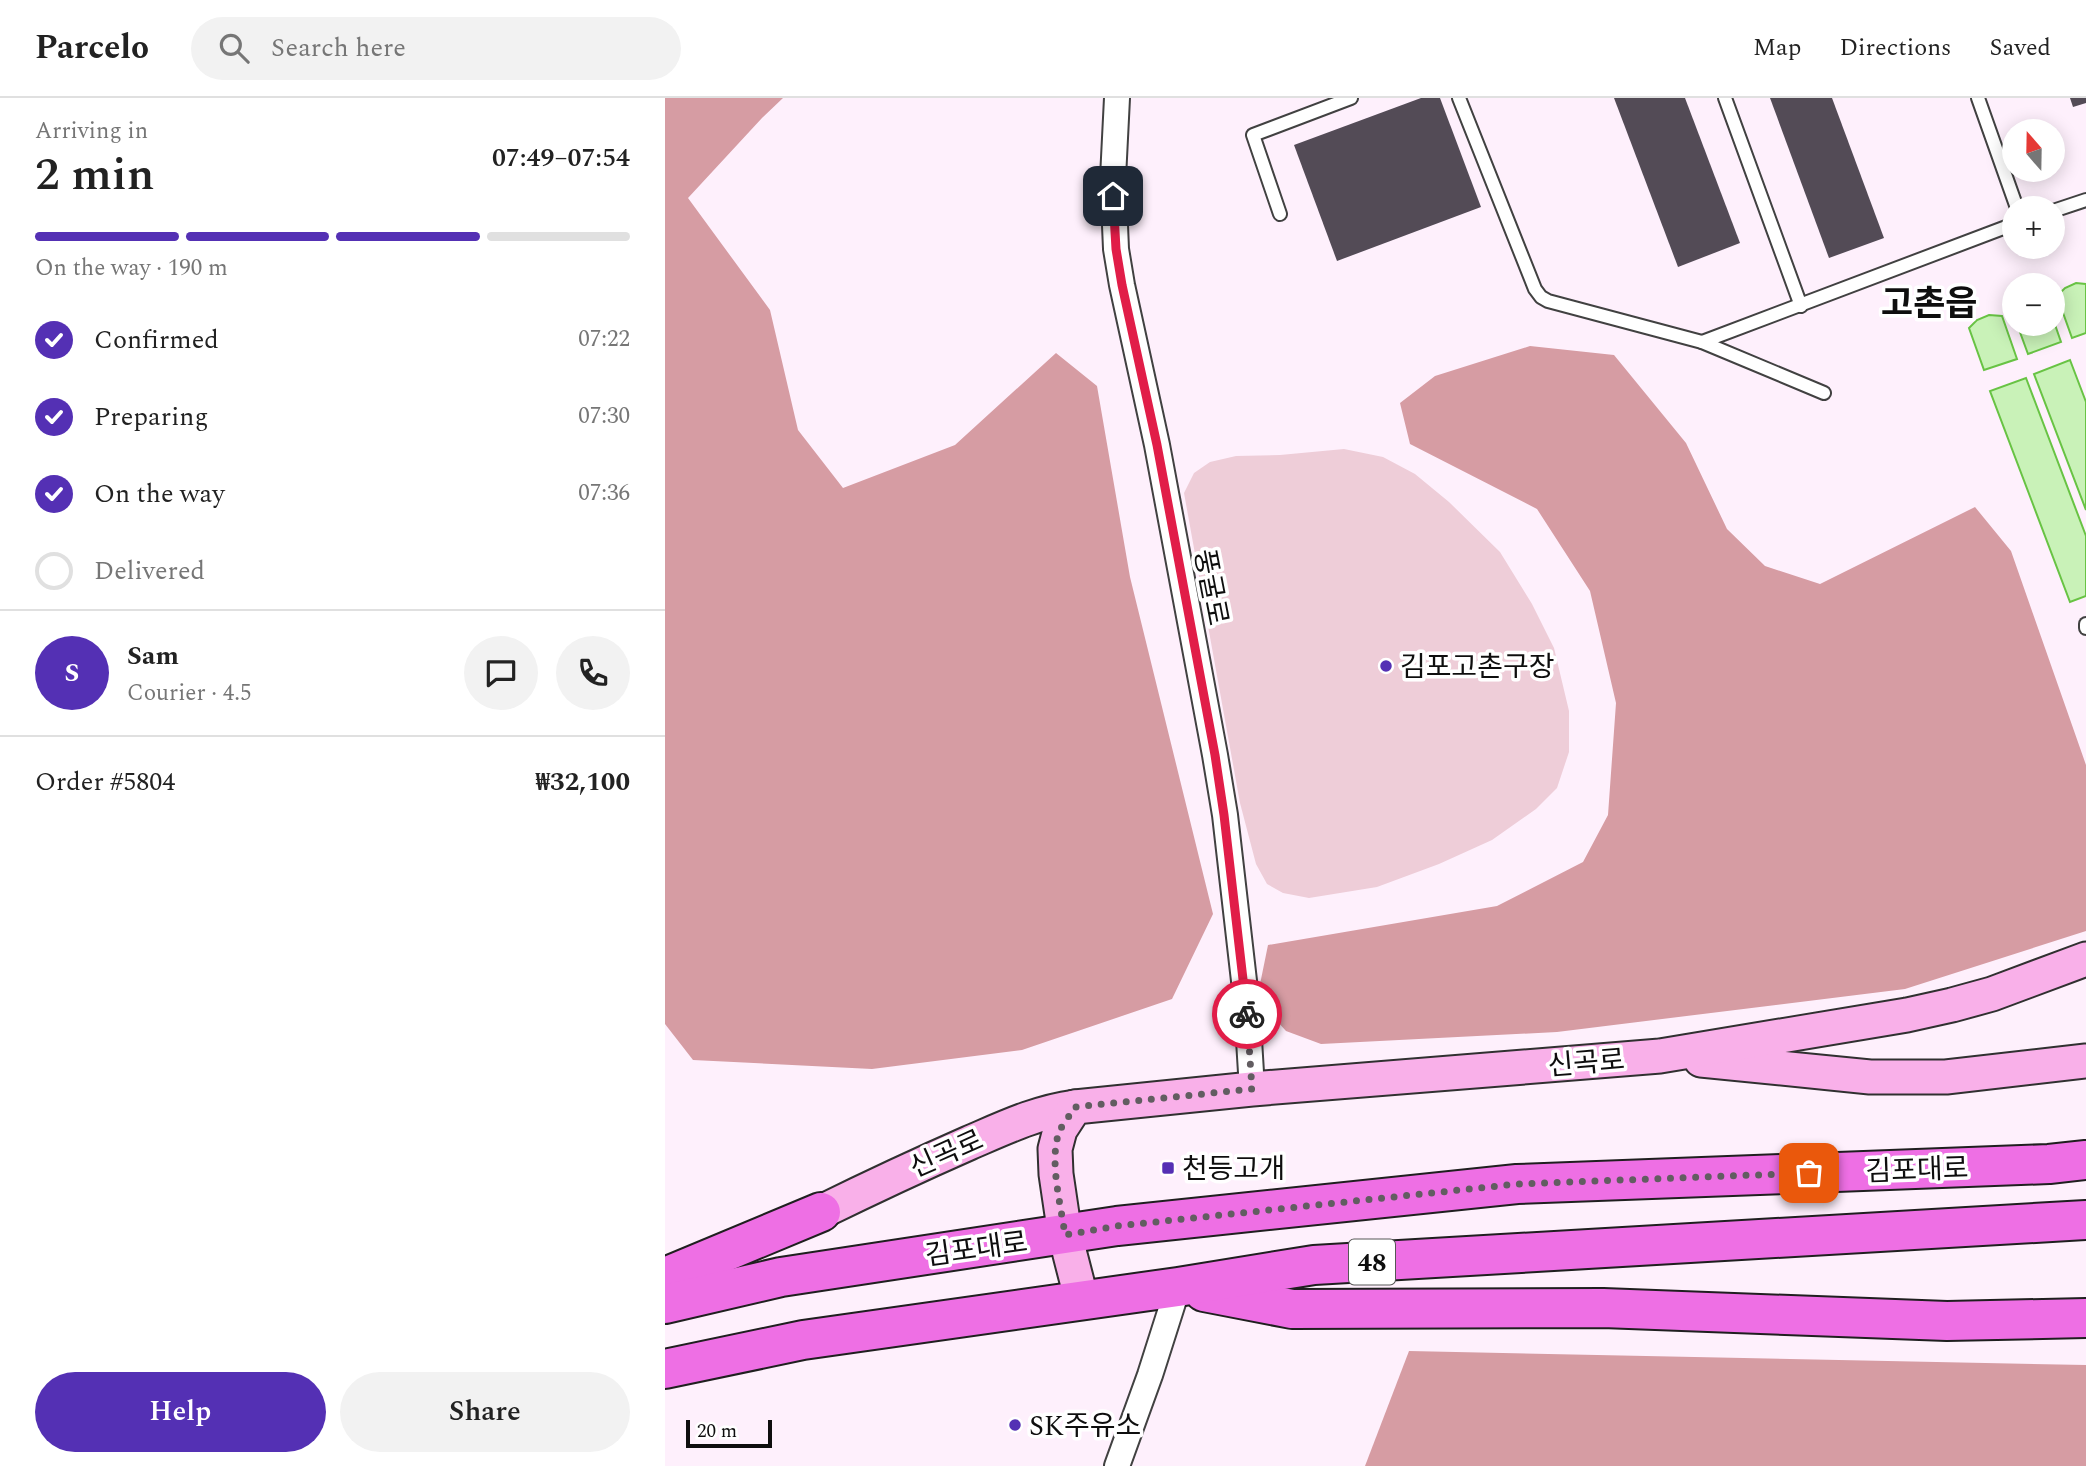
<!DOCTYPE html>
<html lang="en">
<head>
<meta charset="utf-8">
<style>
  :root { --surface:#fff; --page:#f2f2f2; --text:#222; --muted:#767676; --line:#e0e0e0; --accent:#5430b4 }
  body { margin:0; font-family:Spectral,"Noto Sans KR",serif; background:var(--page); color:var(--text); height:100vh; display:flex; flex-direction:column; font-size:26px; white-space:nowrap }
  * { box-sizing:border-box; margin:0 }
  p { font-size:23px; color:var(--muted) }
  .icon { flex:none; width:38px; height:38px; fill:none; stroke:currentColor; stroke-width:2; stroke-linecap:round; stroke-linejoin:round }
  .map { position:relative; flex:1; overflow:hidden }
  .panel { display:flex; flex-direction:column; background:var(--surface); width:665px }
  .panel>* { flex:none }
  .needle { width:46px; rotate:340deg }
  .buttons { position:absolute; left:1337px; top:21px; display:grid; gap:14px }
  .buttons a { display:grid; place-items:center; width:63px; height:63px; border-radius:50%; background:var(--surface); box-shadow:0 4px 18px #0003; font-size:35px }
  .scale { position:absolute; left:21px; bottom:18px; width:86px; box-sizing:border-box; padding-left:7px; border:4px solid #0e0e0e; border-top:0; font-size:19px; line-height:24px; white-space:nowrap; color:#0e0e0e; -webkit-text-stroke:5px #fff; paint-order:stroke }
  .pin { position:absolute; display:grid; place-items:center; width:60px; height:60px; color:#fff; margin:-30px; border-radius:14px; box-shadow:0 4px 10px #0006 }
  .courier { position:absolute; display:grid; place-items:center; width:70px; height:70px; margin:-35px; border:5px solid #e11d48; border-radius:50%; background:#fff; color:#222; box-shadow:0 2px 9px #0007 }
  .headline em { font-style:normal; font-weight:600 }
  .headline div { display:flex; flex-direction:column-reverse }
  .headline { display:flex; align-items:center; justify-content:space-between; height:119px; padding:0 35px }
  h1 { font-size:46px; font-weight:600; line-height:52px }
  .bar { display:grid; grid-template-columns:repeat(4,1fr); gap:10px 7px; align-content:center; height:84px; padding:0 35px }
  .bar i { height:9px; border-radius:5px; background:var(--line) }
  .bar .active { background:var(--accent) }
  .bar p { grid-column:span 4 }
  .line { display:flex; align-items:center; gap:18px; padding:0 35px; border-top:2px solid var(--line) }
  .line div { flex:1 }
  .round { display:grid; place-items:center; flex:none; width:74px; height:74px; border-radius:37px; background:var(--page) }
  ol { padding:0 35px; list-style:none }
  li { display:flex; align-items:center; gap:21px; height:77px }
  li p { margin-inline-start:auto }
  li .icon { padding:7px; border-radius:50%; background:var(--accent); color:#fff; stroke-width:4 }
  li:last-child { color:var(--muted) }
  li i { width:38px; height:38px; border:4px solid var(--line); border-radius:50% }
  .button { display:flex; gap:14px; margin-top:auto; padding:14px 35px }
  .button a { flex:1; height:80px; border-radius:42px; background:var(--accent); color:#fff; font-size:28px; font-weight:600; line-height:80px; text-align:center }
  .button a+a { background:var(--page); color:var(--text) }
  header { display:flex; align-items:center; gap:42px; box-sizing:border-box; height:98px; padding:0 35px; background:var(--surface); border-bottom:2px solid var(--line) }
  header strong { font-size:33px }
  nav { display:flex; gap:38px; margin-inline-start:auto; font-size:24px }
  .search { width:490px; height:63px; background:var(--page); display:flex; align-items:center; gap:18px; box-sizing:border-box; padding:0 24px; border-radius:38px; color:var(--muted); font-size:26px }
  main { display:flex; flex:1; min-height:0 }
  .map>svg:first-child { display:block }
  .forest { fill:#d69ca3 }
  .pitch { fill:#eecdd8 }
  .water { fill:#c9f2b8; stroke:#68c344; stroke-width:2 }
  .building { fill:#534b56 }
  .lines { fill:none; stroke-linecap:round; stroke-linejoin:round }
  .lane-casing { stroke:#414141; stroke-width:16 }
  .street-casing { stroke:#414141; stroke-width:28 }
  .secondary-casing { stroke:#303030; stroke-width:37 }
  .primary-casing { stroke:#1f1f1f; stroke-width:42 }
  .lane { stroke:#fff; stroke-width:12 }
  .street { stroke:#fff; stroke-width:24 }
  .secondary { stroke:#f9b0e9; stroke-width:33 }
  .primary { stroke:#ee6fe4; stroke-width:38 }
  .done { stroke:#625d61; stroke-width:7; stroke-dasharray:0 12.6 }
  .route { stroke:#e11d48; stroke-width:9 }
  .poi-dot { fill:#5430b4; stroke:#fff; stroke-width:2.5 }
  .labels { text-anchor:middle; stroke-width:7; stroke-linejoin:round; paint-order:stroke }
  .shield { fill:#fff; stroke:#565656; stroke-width:2 }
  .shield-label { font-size:26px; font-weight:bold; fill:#0e0e0e }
  .street-label { font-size:28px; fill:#0e0e0e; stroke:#fff }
  .poi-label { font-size:28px; fill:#0e0e0e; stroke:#fff; text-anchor:start }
  .district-label { font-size:35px; font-weight:bold; fill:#0e0e0e; stroke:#fff }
</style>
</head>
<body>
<header>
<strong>Parcelo</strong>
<div class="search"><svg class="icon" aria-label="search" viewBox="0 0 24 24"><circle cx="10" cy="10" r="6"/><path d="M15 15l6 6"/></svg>Search here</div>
<nav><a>Map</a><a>Directions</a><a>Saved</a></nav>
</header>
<main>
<section class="panel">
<div class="headline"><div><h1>2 min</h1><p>Arriving in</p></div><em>07:49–07:54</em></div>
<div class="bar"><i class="active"></i><i class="active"></i><i class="active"></i><i></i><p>On the way · 190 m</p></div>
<ol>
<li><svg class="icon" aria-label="check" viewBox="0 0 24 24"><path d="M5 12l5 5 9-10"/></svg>Confirmed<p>07:22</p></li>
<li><svg class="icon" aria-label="check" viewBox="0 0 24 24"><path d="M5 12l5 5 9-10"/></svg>Preparing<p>07:30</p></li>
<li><svg class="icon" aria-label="check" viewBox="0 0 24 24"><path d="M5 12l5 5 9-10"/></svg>On the way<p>07:36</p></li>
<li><i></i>Delivered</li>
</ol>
<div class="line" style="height:126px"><b class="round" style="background:var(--accent);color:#fff">S</b><div><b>Sam</b><p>Courier · 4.5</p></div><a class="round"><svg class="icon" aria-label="chat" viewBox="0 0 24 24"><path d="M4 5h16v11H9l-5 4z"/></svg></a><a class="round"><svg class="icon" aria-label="phone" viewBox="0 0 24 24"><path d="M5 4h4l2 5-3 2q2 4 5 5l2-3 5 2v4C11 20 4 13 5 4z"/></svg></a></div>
<div class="line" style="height:91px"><div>Order #5804</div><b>₩32,100</b></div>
<div class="button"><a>Help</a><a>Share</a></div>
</section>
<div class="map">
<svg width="1421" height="1368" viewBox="0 0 1421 1368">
  <rect width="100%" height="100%" fill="#fef0fc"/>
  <g class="forest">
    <polygon points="0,0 118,0 97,20 23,100 105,212 133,332 178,390 290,347 391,255 432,288 465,479 548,816 507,901 357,952 207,971 28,962 0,926"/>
    <polygon points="865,248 949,257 1021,345 1062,431 1100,468 1155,486 1310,409 1346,453 1421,667 1421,833 1240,891 892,934 656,946 621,933 592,901 603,847 832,808 918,764 943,717 951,605 925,493 872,411 745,346 735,305 770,278"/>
    <polygon points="744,1253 1421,1267 1421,1368 700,1368"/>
  </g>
  <polygon class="pitch" points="679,351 718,359 750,376 784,404 835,454 867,506 889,550 904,613 904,654 892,690 871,711 827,742 774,766 712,789 644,800 618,795 602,786 591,766 575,705 519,395 529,375 545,364 571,358 615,357"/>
  <g class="water">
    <polygon points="1411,185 1421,186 1421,235 1407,240 1392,198 1400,190"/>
    <polygon points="1324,217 1337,218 1352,261 1319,272 1304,230 1312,222"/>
    <polygon points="1388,221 1396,244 1363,256 1352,226 1388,226"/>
    <polygon points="1405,262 1421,304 1421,412 1369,276"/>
    <polygon points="1361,280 1421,438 1421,498 1405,504 1325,293"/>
  </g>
  <g class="building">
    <polygon points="756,0 775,0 816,109 672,163 629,47"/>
    <polygon points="949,0 1020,0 1075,145 1013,169"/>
    <polygon points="1105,0 1167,0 1219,140 1164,160"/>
    <polygon points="1405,0 1421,0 1421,5 1408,9"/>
  </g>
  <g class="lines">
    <g class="lane-casing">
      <g id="lane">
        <polyline points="794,0 870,191 876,199 883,203 1037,244 1349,126"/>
        <polyline points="1060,0 1136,208"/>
        <polyline points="1313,0 1352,110"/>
        <polyline points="1388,113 1421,102"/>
        <polyline points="615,116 588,37 686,0"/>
        <polyline points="1037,244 1159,295"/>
        <polyline points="1421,526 1421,530"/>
      </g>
    </g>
    <g class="street-casing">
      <g id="street">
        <polyline points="452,0 448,80 451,151 457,187 492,347 550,657 560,717 582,909 587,991"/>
        <polyline points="452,1368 485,1277 513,1189"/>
      </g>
    </g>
    <g class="secondary-casing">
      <g id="secondary">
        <polyline points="1036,962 1205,979 1281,979 1421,963"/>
        <path d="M 156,1114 C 205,1090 254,1067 304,1045 C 339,1030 372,1014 410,1009"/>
        <polyline points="417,1203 400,1137 391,1076 390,1051 395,1032 410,1009 587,991 995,958 1242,917 1287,907 1327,896 1421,861"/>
      </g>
    </g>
    <g class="primary-casing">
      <g id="primary">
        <polyline points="0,1179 156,1114"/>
        <polyline points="539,1194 627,1211 938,1210 1282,1223 1421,1220"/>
        <polyline points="0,1206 116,1179 452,1128 852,1086 1384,1066 1421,1062"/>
        <polyline points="0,1271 138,1242 513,1189 649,1167 1421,1122"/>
      </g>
    </g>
    <use href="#lane" class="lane"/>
    <use href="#street" class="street"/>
    <use href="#secondary" class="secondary"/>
    <use href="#primary" class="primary"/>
  </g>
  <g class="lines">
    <path class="done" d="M 582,916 L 587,991 L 410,1009 C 406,1016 399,1024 395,1032 C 383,1060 396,1107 400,1137 L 452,1128 L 852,1086 L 1144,1075"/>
    <polyline class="route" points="448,98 451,151 457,187 492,347 550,657 559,717 582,916"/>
  </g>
  <g class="poi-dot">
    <circle cx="721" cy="568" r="7"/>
    <rect x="496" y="1063" width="14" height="14" rx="3.5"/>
    <circle cx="350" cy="1327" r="7"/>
  </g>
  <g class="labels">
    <rect class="shield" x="684" y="1141.5" width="46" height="45" rx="5"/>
    <g class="shield-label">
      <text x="707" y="1173">48</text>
    </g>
    <g class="street-label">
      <text transform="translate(547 489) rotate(79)" y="10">풍굴로</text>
      <text transform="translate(921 964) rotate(-5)" y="10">신곡로</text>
      <text transform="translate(281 1055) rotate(-24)" y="10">신곡로</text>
      <text transform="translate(1252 1071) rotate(-2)" y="10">김포대로</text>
      <text transform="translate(311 1150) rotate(-8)" y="10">김포대로</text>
    </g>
    <g class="poi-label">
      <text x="735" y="578">김포고촌구장</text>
      <text x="517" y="1080">천등고개</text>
      <text x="364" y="1337">SK주유소</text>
    </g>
    <g class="district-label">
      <text x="1264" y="217">고촌읍</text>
    </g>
  </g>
</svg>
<div class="buttons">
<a><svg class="needle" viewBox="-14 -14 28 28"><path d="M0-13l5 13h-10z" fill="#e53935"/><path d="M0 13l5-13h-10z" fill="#767676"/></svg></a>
<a>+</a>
<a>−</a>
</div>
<div class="scale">20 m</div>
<div class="pin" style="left:1144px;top:1075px;background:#ea580c"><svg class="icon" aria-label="bag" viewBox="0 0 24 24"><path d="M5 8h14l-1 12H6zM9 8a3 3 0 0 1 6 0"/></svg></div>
<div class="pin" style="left:448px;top:98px;background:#1f2937"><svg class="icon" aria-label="home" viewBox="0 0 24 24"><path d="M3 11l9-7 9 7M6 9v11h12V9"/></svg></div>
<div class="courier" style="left:582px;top:916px"><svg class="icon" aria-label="bike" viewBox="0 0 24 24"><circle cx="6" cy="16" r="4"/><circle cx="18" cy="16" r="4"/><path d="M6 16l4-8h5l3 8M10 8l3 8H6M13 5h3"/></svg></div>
</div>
</main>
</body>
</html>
